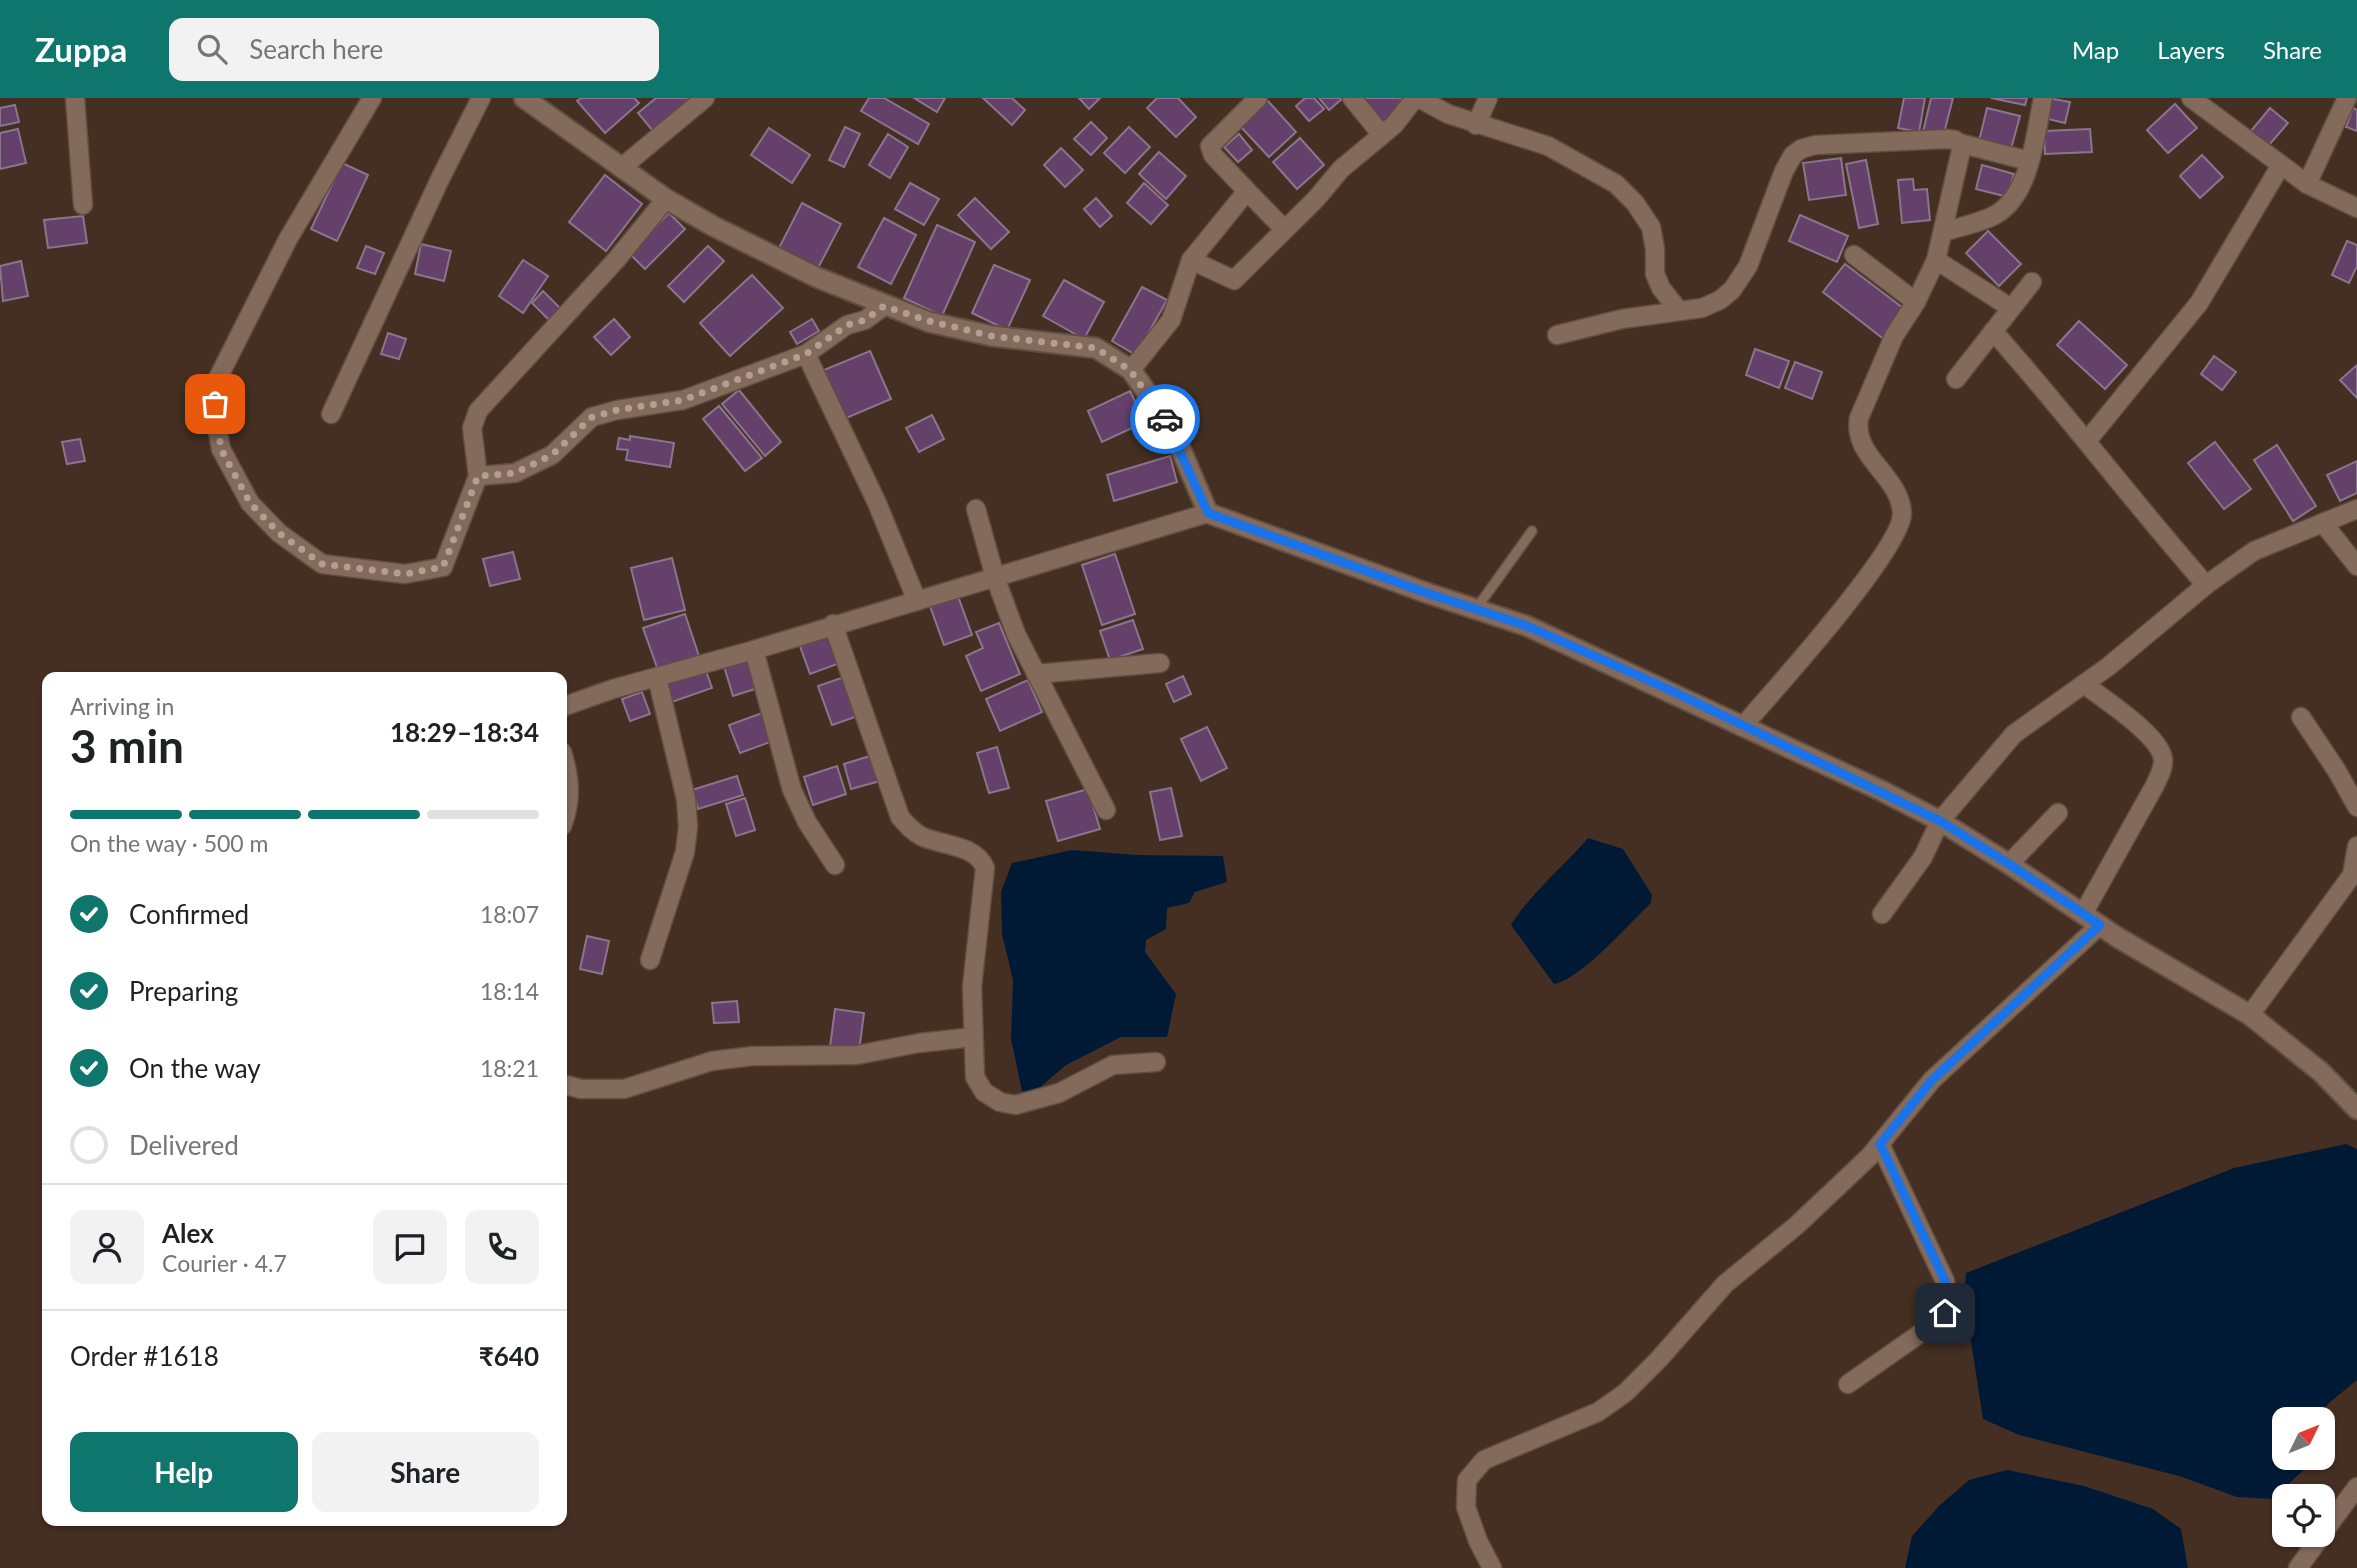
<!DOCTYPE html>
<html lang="en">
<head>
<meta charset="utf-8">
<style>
  :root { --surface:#fff; --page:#f2f2f2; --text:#202124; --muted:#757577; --line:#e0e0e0; --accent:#0f766e }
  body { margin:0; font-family:Lato,sans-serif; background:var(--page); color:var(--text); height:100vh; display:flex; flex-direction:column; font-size:26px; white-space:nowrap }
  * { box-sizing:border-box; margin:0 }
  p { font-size:23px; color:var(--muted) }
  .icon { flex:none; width:38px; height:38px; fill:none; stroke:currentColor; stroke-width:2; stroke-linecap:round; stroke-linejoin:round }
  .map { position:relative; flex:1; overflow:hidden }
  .details { position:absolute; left:42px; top:574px; width:525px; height:854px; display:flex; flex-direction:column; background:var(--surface); border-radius:14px; box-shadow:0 2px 5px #0004 }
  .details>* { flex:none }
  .needle { width:46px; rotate:47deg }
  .tools { position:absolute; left:2272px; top:1309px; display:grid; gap:14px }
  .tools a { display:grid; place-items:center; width:63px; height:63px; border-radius:14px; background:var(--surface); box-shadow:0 2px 5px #0004; font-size:35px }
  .pin { position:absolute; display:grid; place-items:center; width:60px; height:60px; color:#fff; margin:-30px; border-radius:14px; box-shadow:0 4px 10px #0006 }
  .courier { position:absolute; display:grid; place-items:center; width:70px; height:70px; margin:-35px; border:5px solid #1a73e8; border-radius:50%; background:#fff; color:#222; box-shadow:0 2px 9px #0007 }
  .headline em { font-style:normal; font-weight:700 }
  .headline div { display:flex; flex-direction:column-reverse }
  .headline { display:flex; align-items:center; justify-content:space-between; height:119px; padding:0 28px }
  h1 { font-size:46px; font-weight:700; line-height:52px }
  .bar { display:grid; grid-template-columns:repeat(4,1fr); gap:10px 7px; align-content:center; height:84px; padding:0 28px }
  .bar i { height:9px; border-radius:5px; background:var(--line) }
  .bar .on { background:var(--accent) }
  .bar p { grid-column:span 4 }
  .line { display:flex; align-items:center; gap:18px; padding:0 28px; border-top:2px solid var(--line) }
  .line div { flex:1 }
  .round { display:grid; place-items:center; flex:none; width:74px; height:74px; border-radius:14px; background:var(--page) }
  ol { padding:0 28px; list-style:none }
  li { display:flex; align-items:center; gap:21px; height:77px }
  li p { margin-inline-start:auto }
  li .icon { padding:7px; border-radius:50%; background:var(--accent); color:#fff; stroke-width:4 }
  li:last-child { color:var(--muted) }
  li i { width:38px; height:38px; border:4px solid var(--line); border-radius:50% }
  .cta { display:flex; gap:14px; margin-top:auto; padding:14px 28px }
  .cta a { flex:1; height:80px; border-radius:14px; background:var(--accent); color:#fff; font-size:28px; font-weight:700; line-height:80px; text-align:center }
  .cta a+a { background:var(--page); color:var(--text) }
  header { display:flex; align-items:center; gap:42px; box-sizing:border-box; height:98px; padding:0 35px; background:var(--accent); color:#fff }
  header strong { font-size:33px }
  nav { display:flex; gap:38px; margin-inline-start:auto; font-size:24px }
  .search { width:490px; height:63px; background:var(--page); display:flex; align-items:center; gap:18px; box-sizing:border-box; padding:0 24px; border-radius:14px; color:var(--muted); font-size:26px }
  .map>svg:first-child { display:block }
  .water { fill:#001a36 }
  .building { fill:#64406b; stroke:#89768c; stroke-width:2 }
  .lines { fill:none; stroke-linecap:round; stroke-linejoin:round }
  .service-casing { stroke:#614e42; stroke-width:12 }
  .minor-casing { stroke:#614e42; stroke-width:21 }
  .tertiary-casing { stroke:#614e42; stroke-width:23 }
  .service { stroke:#846a5b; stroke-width:9 }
  .minor { stroke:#846a5b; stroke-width:18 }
  .tertiary { stroke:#846a5b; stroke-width:19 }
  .done { stroke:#b19f95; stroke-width:7; stroke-dasharray:0 12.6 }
  .route { stroke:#1a73e8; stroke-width:9 }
</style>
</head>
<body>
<header>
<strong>Zuppa</strong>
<div class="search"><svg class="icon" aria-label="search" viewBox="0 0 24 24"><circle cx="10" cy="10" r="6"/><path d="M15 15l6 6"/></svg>Search here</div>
<nav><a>Map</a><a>Layers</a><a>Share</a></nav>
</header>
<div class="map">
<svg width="2357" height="1470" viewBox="0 0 2357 1470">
  <rect width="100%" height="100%" fill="#452f22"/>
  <g class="water">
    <path d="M 1588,740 L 1623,751 L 1652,797 L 1651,805 C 1630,825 1580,882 1554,886 L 1511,827 C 1531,795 1563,769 1588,740 Z"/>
    <polygon points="1072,752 1136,757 1223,758 1227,784 1195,794 1189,805 1167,810 1166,831 1146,842 1145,854 1176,896 1167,939 1121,939 1066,967 1032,996 1022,993 1011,941 1013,882 1002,836 1001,794 1012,765"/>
    <polygon points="2346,1046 2357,1051 2357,1282 2330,1304 2314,1321 2284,1321 2284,1360 2316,1360 2273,1401 2237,1399 2179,1378 2019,1337 1983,1321 1964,1198 1966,1175 2234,1070"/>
    <polygon points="2007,1372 2084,1388 2153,1411 2181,1431 2188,1470 1905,1470 1912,1438 1940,1407 1969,1382"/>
  </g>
  <g class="building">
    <polygon points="581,0 634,0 639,5 605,35 577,3"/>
    <polygon points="656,0 692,0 653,33 638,15"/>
    <polygon points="869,0 884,0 929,26 918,46 861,13"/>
    <polygon points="914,0 945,0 937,14"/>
    <polygon points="983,0 1012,0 1025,12 1012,27"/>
    <polygon points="1079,0 1100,0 1089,11"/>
    <polygon points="1157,0 1178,0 1196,19 1176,39 1147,10"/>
    <polygon points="1305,0 1314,0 1324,11 1309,23 1296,8"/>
    <polygon points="1319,0 1343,0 1329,12"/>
    <polygon points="1357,0 1401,0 1406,7 1382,28"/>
    <polygon points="1904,0 1925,0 1919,34 1898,30"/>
    <polygon points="1931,0 1953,0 1943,39 1923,34"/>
    <polygon points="1991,0 2027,0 2025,7"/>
    <polygon points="2048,0 2070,4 2065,25 2044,20"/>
    <polygon points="1267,2 1296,34 1269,59 1240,28"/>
    <polygon points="2175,6 2197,30 2168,55 2147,32"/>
    <polygon points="15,7 19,24 0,28 0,10"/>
    <polygon points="1987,10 2020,18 2011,51 1979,43"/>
    <polygon points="2270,10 2288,25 2264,53 2246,39"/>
    <polygon points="2353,10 2357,12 2357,33 2346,29"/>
    <polygon points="1091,24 1107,40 1091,57 1074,41"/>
    <polygon points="845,29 860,36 844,69 829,62"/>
    <polygon points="1129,29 1150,49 1125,75 1104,55"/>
    <polygon points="769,30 810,57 792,85 751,57"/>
    <polygon points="18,31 26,65 0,71 0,35"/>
    <polygon points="2090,31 2092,54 2045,56 2044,33"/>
    <polygon points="888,36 908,49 890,80 869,67"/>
    <polygon points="1239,36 1252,52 1238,64 1224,49"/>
    <polygon points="1300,40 1324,67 1297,91 1273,64"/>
    <polygon points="1061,50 1083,72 1065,89 1044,67"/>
    <polygon points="1159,54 1186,78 1166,101 1139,76"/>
    <polygon points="2202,57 2223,79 2200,100 2180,78"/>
    <polygon points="1841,60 1846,97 1809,102 1803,65"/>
    <polygon points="1866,62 1878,126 1859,130 1846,66"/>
    <polygon points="342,65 368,77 337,143 311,131"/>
    <polygon points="1982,67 2014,76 2008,99 1976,91"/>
    <polygon points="605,77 642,106 606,153 569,124"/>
    <polygon points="1913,81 1914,92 1927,91 1930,122 1902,125 1898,82"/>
    <polygon points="910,85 939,101 924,127 895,111"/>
    <polygon points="1144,85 1168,107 1151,126 1127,105"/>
    <polygon points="975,100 1009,134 991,151 958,117"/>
    <polygon points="1096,100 1112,118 1100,129 1084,111"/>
    <polygon points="802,105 841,126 818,170 779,150"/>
    <polygon points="669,115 685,131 645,171 629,155"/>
    <polygon points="1800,117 1848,138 1837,164 1789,143"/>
    <polygon points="83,118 87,145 48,150 44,122"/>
    <polygon points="884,120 916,137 891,186 858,169"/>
    <polygon points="937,127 975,144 942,218 904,200"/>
    <polygon points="1988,133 2021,166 1999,188 1966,155"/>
    <polygon points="2347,143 2357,147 2357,168 2349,185 2332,177"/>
    <polygon points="421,146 451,153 444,183 415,176"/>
    <polygon points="366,148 384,155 375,176 357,170"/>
    <polygon points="708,148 724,163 684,204 668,188"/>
    <polygon points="523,162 548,178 523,215 499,198"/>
    <polygon points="21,163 28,198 3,203 0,168"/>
    <polygon points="1845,166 1907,213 1885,242 1823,194"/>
    <polygon points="994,167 1030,182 1007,232 972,215"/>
    <polygon points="752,177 783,210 730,258 700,225"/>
    <polygon points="1064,182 1104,204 1084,241 1043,218"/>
    <polygon points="1142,189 1167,202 1136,257 1112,243"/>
    <polygon points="543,193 561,211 550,223 532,205"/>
    <polygon points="614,221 630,239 611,257 594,239"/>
    <polygon points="812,221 819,233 797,246 790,234"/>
    <polygon points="2079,223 2127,267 2105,291 2057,247"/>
    <polygon points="388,235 406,241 399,261 381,256"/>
    <polygon points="1755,251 1789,263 1779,290 1746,277"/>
    <polygon points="870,253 891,301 844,321 824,272"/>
    <polygon points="2214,258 2236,274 2222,292 2201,276"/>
    <polygon points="1795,264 1822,274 1812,301 1785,290"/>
    <polygon points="2357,267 2357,300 2340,282"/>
    <polygon points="739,292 781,344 765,358 722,306"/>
    <polygon points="1130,293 1145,324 1102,344 1088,313"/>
    <polygon points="719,308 762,360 745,373 703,321"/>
    <polygon points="932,317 944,341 919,354 906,330"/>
    <polygon points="630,338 674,345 670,369 626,362 628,352 617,351 619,340 630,342"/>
    <polygon points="80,341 85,363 67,366 62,344"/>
    <polygon points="2215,344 2251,391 2224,411 2188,365"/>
    <polygon points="2277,347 2316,408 2293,423 2254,362"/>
    <polygon points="1170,358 1177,384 1114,403 1107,377"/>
    <polygon points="2357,363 2357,395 2340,403 2327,377"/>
    <polygon points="513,454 520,481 490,488 483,461"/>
    <polygon points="1115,456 1135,516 1102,527 1082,467"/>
    <polygon points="672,460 685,512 644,522 631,470"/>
    <polygon points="958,498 972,537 944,547 930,508"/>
    <polygon points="685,516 701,564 660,578 643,530"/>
    <polygon points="1133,522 1143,551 1110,562 1100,533"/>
    <polygon points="999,525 1020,576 981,593 966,558 983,550 976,534"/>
    <polygon points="830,537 840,565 810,576 800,548"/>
    <polygon points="749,557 758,590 733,598 723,565"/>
    <polygon points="705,570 712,590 666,606 659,587"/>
    <polygon points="847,578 861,617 832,627 818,588"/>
    <polygon points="1183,578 1191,596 1174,604 1166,586"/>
    <polygon points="1028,582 1042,614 1000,633 986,601"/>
    <polygon points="642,594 650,616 630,623 622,601"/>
    <polygon points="762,615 773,643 740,655 729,627"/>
    <polygon points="1207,629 1227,670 1201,683 1181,641"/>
    <polygon points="997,649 1009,690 989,695 977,655"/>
    <polygon points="873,657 880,683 851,691 844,666"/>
    <polygon points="837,668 846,696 813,707 804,679"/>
    <polygon points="737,678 743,697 698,711 692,692"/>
    <polygon points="1171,690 1182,738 1160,742 1150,694"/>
    <polygon points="1088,691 1100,731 1058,743 1046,703"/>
    <polygon points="745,700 755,732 736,738 726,706"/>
    <polygon points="587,838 609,843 602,876 580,871"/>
    <polygon points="737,903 739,924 714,925 712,905"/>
    <polygon points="835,911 864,915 859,953 830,949"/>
  </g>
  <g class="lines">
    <g class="service-casing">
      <polyline id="service" points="1476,511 1532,433"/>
    </g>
    <g class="minor-casing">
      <g id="minor">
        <polyline points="75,0 83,107"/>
        <polyline points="372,0 288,141 214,288 216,324 221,351 250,405 279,435 322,466 405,476 443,469 478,378"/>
        <polyline points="1352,0 1382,37"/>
        <polyline points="1419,0 1448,16 1548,48 1616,86 1635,105 1651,129 1655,151 1655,176 1661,190 1679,213"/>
        <polyline points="2191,0 2307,86 2357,110"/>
        <polyline points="1476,27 1488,0"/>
        <polyline points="1959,45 2029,63"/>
        <polyline points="621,70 705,0"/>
        <polyline points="2307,86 2347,0"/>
        <polyline points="1247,93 1213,57 1210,48 1258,0"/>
        <polyline points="666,101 617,161 478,313 472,330 478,378 515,375 552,357 592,319 617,312 683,302 806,256 847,227 865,222 884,208"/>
        <path d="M 1943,134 C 1959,129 1980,125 1995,117 C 2031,97 2035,37 2043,0"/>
        <polyline points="1854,157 1916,204"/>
        <polyline points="1191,162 1247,93 1284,131"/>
        <polyline points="1936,162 2011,210"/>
        <path d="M 1993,233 C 2067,316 2133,404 2206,487"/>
        <path d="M 1557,237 L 1622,221 L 1702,210 L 1720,202 L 1732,192 L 1748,168 L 1784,73 L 1793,57 L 1801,51 L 1815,47 L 1947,41 L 1955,42 L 1962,48 L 1936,162 L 1916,204 L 1894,238 L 1859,320 C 1852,359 1900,377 1902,415 C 1903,450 1771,596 1742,629"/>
        <polyline points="806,256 877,405 917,503"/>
        <polyline points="1131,272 1171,222 1191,162 1234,182 1316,101 1341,71 1394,27 1415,0"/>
        <polyline points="1956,281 2032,184"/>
        <polyline points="331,316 440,81 481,0"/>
        <polyline points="2087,343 2199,205 2281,67"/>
        <polyline points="976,411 995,479 1016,536 1106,712"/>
        <polyline points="2323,425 2357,468"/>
        <path d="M 833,526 L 900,719 C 907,727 912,733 921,738 C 941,748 976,746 985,770 L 972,889 L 975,979 L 984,994 L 1000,1004 L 1015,1007 L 1059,995 L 1113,967 L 1156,964"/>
        <polyline points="754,552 792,692 807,724 835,767"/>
        <polyline points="1036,576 1160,565"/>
        <polyline points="562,609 613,591 754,552 1208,415"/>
        <polyline points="2301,619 2337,673 2357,709"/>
        <path d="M 562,654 C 570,680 572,702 562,728"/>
        <polyline points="2009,766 2058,715"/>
        <polyline points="1882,816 1923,759 1940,723 2014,636 2109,568 2206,487 2254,453 2357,411"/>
        <path d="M 2083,816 L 2155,687 C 2159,678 2164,670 2163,661 C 2160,637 2103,601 2084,586"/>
        <polyline points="650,862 685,754 688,729 686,701 657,579"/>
        <polyline points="2250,917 2352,777 2357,748"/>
        <polyline points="562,986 581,991 624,991 712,963 753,958 857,957 919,945 973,939"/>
        <polyline points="1848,1286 1938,1223 1949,1206 1945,1183 1880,1046"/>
        <polyline points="2322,1436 2357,1389"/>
        <polyline points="1492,1470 1478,1443 1466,1409 1467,1382 1484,1362 1598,1314 1625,1295 1660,1260 1725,1186 1797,1127 1870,1058 1932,982 2100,827"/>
        <polyline points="2298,1470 2322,1437"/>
      </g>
    </g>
    <g class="tertiary-casing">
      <polyline id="tertiary" points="524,0 666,101 713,128 816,179 929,224 992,238 1096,250 1131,272 1153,303 1173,333 1208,415 1427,495 1527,528 1882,693 1940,723 2009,766 2117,839 2250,917 2321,974 2357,1011"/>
    </g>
    <use href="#service" class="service"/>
    <use href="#minor" class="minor"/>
    <use href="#tertiary" class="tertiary"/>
  </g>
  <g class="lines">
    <polyline class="done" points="215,306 221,351 250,405 279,435 322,466 405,476 443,469 478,378 515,375 552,357 592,319 617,312 683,302 806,256 847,227 865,222 884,208 929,223 992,238 1096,250 1130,272 1165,321"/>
    <polyline class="route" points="1165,321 1208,415 1427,495 1527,528 1668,591 1940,723 2009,766 2100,827 1932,982 1880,1046 1945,1183 1949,1196 1945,1215"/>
  </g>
</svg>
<div class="tools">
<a><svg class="needle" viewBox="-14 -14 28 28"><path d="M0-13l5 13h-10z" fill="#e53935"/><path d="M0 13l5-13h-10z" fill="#757577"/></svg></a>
<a><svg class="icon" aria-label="locate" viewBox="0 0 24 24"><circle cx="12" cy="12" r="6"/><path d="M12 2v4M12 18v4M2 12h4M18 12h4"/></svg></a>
</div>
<div class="pin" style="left:215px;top:306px;background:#ea580c"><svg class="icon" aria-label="bag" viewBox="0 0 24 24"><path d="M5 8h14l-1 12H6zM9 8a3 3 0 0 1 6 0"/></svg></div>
<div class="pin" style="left:1945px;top:1215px;background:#1f2937"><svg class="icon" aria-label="home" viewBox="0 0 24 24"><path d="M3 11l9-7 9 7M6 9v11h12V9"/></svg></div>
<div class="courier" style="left:1165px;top:321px"><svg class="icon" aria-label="car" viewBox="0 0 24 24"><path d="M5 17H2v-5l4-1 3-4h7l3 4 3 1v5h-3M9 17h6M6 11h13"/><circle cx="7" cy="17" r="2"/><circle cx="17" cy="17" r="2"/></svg></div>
<section class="details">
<div class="headline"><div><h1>3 min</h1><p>Arriving in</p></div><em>18:29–18:34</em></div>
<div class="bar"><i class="on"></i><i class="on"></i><i class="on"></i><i></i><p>On the way · 500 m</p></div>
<ol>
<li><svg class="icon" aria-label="check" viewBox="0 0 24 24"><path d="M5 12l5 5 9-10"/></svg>Confirmed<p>18:07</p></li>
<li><svg class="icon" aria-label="check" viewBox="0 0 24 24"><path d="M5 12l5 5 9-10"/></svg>Preparing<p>18:14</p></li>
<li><svg class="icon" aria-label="check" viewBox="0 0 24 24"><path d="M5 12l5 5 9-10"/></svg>On the way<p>18:21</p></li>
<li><i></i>Delivered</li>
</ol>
<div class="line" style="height:126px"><a class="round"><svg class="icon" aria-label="person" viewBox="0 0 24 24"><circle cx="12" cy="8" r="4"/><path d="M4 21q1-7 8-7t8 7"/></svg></a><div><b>Alex</b><p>Courier · 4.7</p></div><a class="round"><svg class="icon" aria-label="chat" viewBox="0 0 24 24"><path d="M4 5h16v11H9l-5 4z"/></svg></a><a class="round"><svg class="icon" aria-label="phone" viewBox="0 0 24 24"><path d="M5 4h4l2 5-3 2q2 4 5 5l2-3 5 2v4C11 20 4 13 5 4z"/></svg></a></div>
<div class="line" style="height:91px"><div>Order #1618</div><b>₹640</b></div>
<div class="cta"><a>Help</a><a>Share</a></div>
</section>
</div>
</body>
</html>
